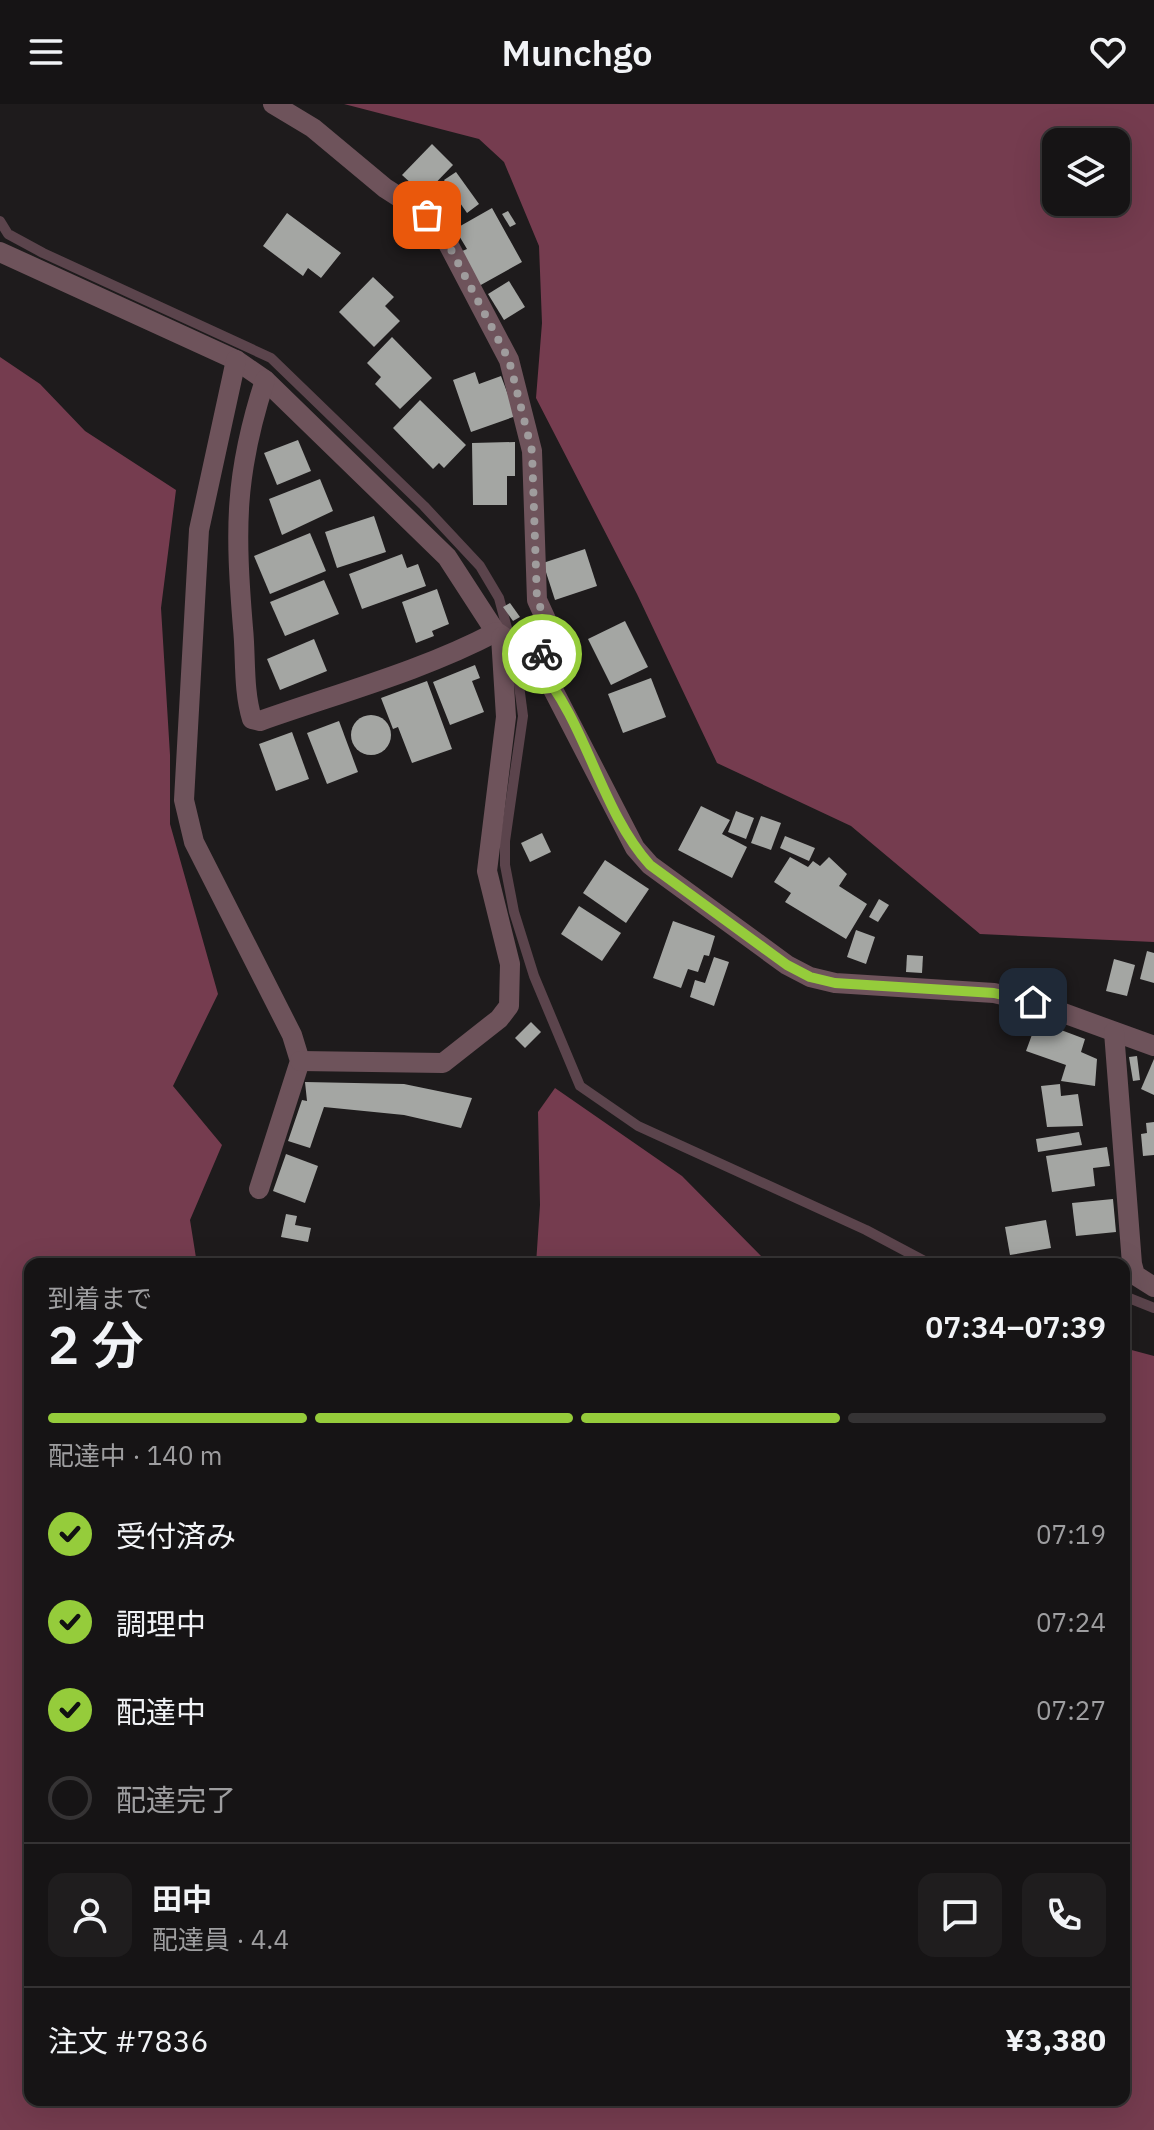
<!DOCTYPE html>
<html lang="ja">
<head>
<meta charset="utf-8">
<style>
  :root { --surface:#161415; --page:#1f1d1e; --text:#f1f3f6; --muted:#9e9ea0; --line:#353334; --accent:#95cc3b }
  body { margin:0; font-family:"IBM Plex Sans","Noto Sans JP",sans-serif; background:var(--page); color:var(--text); height:100vh; display:flex; flex-direction:column; font-size:30px; white-space:nowrap }
  * { box-sizing:border-box; margin:0 }
  p { font-size:26px; color:var(--muted) }
  .icon { flex:none; width:44px; height:44px; fill:none; stroke:currentColor; stroke-width:2; stroke-linecap:round; stroke-linejoin:round }
  .map { position:relative; flex:1; overflow:hidden }
  .side { position:absolute; left:24px; top:1154px; width:1106px; height:848px; display:flex; flex-direction:column; background:var(--surface); border-radius:16px; box-shadow:0 8px 32px #0002,0 0 0 2px var(--line) }
  .side>* { flex:none }
  .controls { position:absolute; left:1042px; top:24px; display:grid; gap:16px }
  .controls a { display:grid; place-items:center; width:88px; height:88px; border-radius:16px; background:var(--surface); box-shadow:0 8px 32px #0002,0 0 0 2px var(--line); font-size:40px }
  .pin { position:absolute; display:grid; place-items:center; width:68px; height:68px; color:#fff; margin:-34px; border-radius:16px; box-shadow:0 4px 12px #0006 }
  .courier { position:absolute; display:grid; place-items:center; width:80px; height:80px; margin:-40px; border:6px solid #95cc3b; border-radius:50%; background:#fff; color:#222; box-shadow:0 2px 10px #0007 }
  .headline em { font-style:normal; font-weight:600 }
  .headline div { display:flex; flex-direction:column-reverse }
  .headline { display:flex; align-items:center; justify-content:space-between; height:136px; padding:0 24px }
  h1 { font-size:52px; font-weight:600; line-height:60px }
  .bar { display:grid; grid-template-columns:repeat(4,1fr); gap:12px 8px; align-content:center; height:96px; padding:0 24px }
  .bar i { height:10px; border-radius:6px; background:var(--line) }
  .bar .on { background:var(--accent) }
  .bar p { grid-column:span 4 }
  .line { display:flex; align-items:center; gap:20px; padding:0 24px; border-top:2px solid var(--line) }
  .line div { flex:1 }
  .round { display:grid; place-items:center; flex:none; width:84px; height:84px; border-radius:16px; background:var(--page) }
  ol { padding:0 24px; list-style:none }
  li { display:flex; align-items:center; gap:24px; height:88px }
  li p { margin-inline-start:auto }
  li .icon { padding:8px; border-radius:50%; background:var(--accent); color:#111; stroke-width:4 }
  li:last-child { color:var(--muted) }
  li i { width:44px; height:44px; border:4px solid var(--line); border-radius:50% }
  header { display:flex; justify-content:space-between; align-items:center; height:104px; padding:0 24px; background:var(--surface); font-size:36px; font-weight:600 }
  .map>svg:first-child { display:block }
  .forest { fill:#753c4f; fill-rule:evenodd }
  .lines { fill:none; stroke-linecap:round; stroke-linejoin:round }
  .stream { stroke:#5b444c; stroke-width:10 }
  .building { fill:#a4a6a3 }
  .street { stroke:#6e535b; stroke-width:20 }
  .done { stroke:#9f9c9d; stroke-width:8; stroke-dasharray:0 14.4 }
  .route { stroke:#95cc3b; stroke-width:10 }
</style>
</head>
<body>
<header><svg class="icon" aria-label="menu" viewBox="0 0 24 24"><path d="M4 6h16M4 12h16M4 18h16"/></svg>Munchgo<svg class="icon" aria-label="heart" viewBox="0 0 24 24"><path d="M12 20l-8-8c-3-5 5-10 8-4 3-6 11-1 8 4z"/></svg></header>
<div class="map">
<svg width="1154" height="2026" viewBox="0 0 1154 2026">
  <rect width="100%" height="100%" fill="#1e1b1c"/>
  <g class="forest">
    <path d="M 344,0 L 1154,0 L 1154,838 L 980,830 L 851,722 L 717,659 L 637,490 L 536,294 L 542,219 L 539,142 L 504,58 L 479,35 ZM 1056,38 L 1116,38 L 1116,98 L 1056,98 Z"/>
    <polygon points="0,253 40,280 85,327 176,386 161,504 170,651 170,720 218,890 173,982 222,1041 190,1116 197,1160 30,1160 30,1996 1124,1996 1124,1244 1154,1252 1154,2026 0,2026"/>
    <polygon points="555,984 682,1072 769,1160 536,1160 540,1101 538,1008"/>
  </g>
  <g class="lines">
    <g class="stream">
      <polyline points="0,117 8,130 43,149 271,254 424,402 480,462 499,494 516,558 523,612 505,737 505,761 514,808 534,872 580,982 638,1022 866,1126 930,1160"/>
      <polyline points="1124,1192 1154,1204"/>
    </g>
  </g>
  <g class="building">
    <polygon points="432,40 453,61 424,91 402,71"/>
    <polygon points="456,68 479,100 467,109 444,76"/>
    <polygon points="492,104 522,158 479,182 460,148 467,145 455,125"/>
    <polygon points="508,107 516,120 510,123 502,110"/>
    <polygon points="287,109 341,149 321,174 308,164 303,172 263,142"/>
    <polygon points="373,173 394,193 385,202 400,217 374,243 339,208"/>
    <polygon points="509,177 525,203 504,216 488,190"/>
    <polygon points="392,233 432,274 400,305 375,280 381,273 367,259"/>
    <polygon points="475,268 479,280 501,272 516,312 471,328 453,276"/>
    <polygon points="420,296 466,341 444,364 439,359 433,365 393,324"/>
    <polygon points="298,336 311,367 277,381 264,349"/>
    <polygon points="515,338 515,372 507,372 507,401 473,401 472,339"/>
    <polygon points="320,375 333,407 282,431 269,395"/>
    <polygon points="374,412 386,448 337,464 325,428"/>
    <polygon points="310,429 326,467 270,490 254,452"/>
    <polygon points="585,445 597,482 555,496 543,459"/>
    <polygon points="402,450 407,464 418,460 426,482 362,505 349,470"/>
    <polygon points="324,476 339,510 285,532 270,498"/>
    <polygon points="437,485 449,520 432,527 434,532 416,539 402,498"/>
    <polygon points="510,499 520,513 513,517 503,503"/>
    <polygon points="625,517 648,563 611,581 588,535"/>
    <polygon points="314,535 327,567 280,586 267,555"/>
    <polygon points="475,561 480,574 472,577 484,608 450,621 433,578"/>
    <polygon points="651,574 666,613 623,629 608,590"/>
    <polygon points="427,577 452,645 412,659 398,623 393,625 381,594"/>
    <circle cx="371" cy="631" r="20"/>
    <polygon points="339,617 358,668 327,680 307,629"/>
    <polygon points="292,628 309,675 276,687 259,640"/>
    <polygon points="701,702 730,716 722,730 747,743 732,774 678,746"/>
    <polygon points="736,707 754,714 746,735 728,728"/>
    <polygon points="761,712 781,719 771,746 751,739"/>
    <polygon points="542,729 551,748 530,758 521,739"/>
    <polygon points="785,732 815,744 809,757 780,744"/>
    <polygon points="790,753 808,763 813,757 820,762 829,753 847,770 839,782 867,800 846,835 785,798 791,789 774,778"/>
    <polygon points="605,756 649,785 626,819 583,789"/>
    <polygon points="879,795 889,801 878,818 869,813"/>
    <polygon points="579,802 621,829 602,857 561,830"/>
    <polygon points="673,817 715,832 709,852 704,851 698,868 688,865 681,884 653,874"/>
    <polygon points="856,826 875,833 866,860 847,853"/>
    <polygon points="1147,847 1154,849 1154,879 1140,875"/>
    <polygon points="907,851 923,852 922,869 906,868"/>
    <polygon points="714,853 729,858 714,902 690,893 695,876 705,879"/>
    <polygon points="1114,855 1135,861 1127,892 1106,887"/>
    <polygon points="1037,917 1085,935 1081,948 1097,955 1095,982 1061,977 1066,961 1026,947"/>
    <polygon points="531,918 541,928 525,944 515,934"/>
    <polygon points="1137,952 1140,976 1133,977 1129,953"/>
    <polygon points="1154,955 1154,991 1141,985"/>
    <polygon points="305,978 404,980 472,994 461,1024 404,1011 324,1003 310,1044 288,1037 302,996 307,997"/>
    <polygon points="1060,980 1061,992 1078,990 1083,1022 1047,1023 1041,982"/>
    <polygon points="1154,1018 1154,1051 1143,1052 1141,1030 1147,1029 1146,1019"/>
    <polygon points="1079,1028 1082,1041 1038,1048 1036,1035"/>
    <polygon points="1107,1043 1110,1062 1093,1064 1095,1082 1052,1088 1046,1052"/>
    <polygon points="286,1050 318,1062 305,1099 273,1087"/>
    <polygon points="1113,1095 1116,1128 1076,1132 1072,1099"/>
    <polygon points="286,1110 297,1112 295,1121 311,1124 308,1138 281,1133"/>
    <polygon points="1046,1116 1051,1144 1010,1151 1005,1123"/>
  </g>
  <g class="lines">
    <g class="street">
      <polyline points="273,0 313,24 385,84 427,111 445,134 509,256 532,347 537,496 548,520 548,537 537,562"/>
      <polyline points="0,148 236,256 265,276 447,453 495,527 523,546 546,572 635,744 650,761 787,861 810,873 835,879 994,889 1033,898 1154,942"/>
      <polyline points="236,256 199,426 184,696 194,738 292,931 300,957 259,1085"/>
      <path d="M 265,276 C 234,371 235,426 243,524 C 246,553 243,586 252,615 L 260,617 C 339,589 422,567 496,528"/>
      <polyline points="1114,928 1132,1160 1135,1171 1154,1183"/>
      <polyline points="300,957 443,959 499,915 509,902 510,860 487,767 506,613 501,533"/>
    </g>
  </g>
  <g class="lines">
    <polyline class="done" points="427,111 445,134 509,256 532,347 537,496 548,520 548,537 542,550"/>
    <path class="route" d="M 542,550 L 537,562 C 588,620 599,704 650,761 L 787,861 L 810,873 L 835,879 L 994,889 L 1033,898"/>
  </g>
</svg>
<div class="controls">
<a><svg class="icon" aria-label="layers" viewBox="0 0 24 24"><path d="M12 4l9 5-9 5-9-5zM3 14l9 5 9-5"/></svg></a>
</div>
<div class="pin" style="left:427px;top:111px;background:#ea580c"><svg class="icon" aria-label="bag" viewBox="0 0 24 24"><path d="M5 8h14l-1 12H6zM9 8a3 3 0 0 1 6 0"/></svg></div>
<div class="pin" style="left:1033px;top:898px;background:#1f2937"><svg class="icon" aria-label="home" viewBox="0 0 24 24"><path d="M3 11l9-7 9 7M6 9v11h12V9"/></svg></div>
<div class="courier" style="left:542px;top:550px"><svg class="icon" aria-label="bike" viewBox="0 0 24 24"><circle cx="6" cy="16" r="4"/><circle cx="18" cy="16" r="4"/><path d="M6 16l4-8h5l3 8M10 8l3 8H6M13 5h3"/></svg></div>
<section class="side">
<div class="headline"><div><h1>2 分</h1><p>到着まで</p></div><em>07:34–07:39</em></div>
<div class="bar"><i class="on"></i><i class="on"></i><i class="on"></i><i></i><p>配達中 · 140 m</p></div>
<ol>
<li><svg class="icon" aria-label="check" viewBox="0 0 24 24"><path d="M5 12l5 5 9-10"/></svg>受付済み<p>07:19</p></li>
<li><svg class="icon" aria-label="check" viewBox="0 0 24 24"><path d="M5 12l5 5 9-10"/></svg>調理中<p>07:24</p></li>
<li><svg class="icon" aria-label="check" viewBox="0 0 24 24"><path d="M5 12l5 5 9-10"/></svg>配達中<p>07:27</p></li>
<li><i></i>配達完了</li>
</ol>
<div class="line" style="height:144px"><a class="round"><svg class="icon" aria-label="person" viewBox="0 0 24 24"><circle cx="12" cy="8" r="4"/><path d="M4 21q1-7 8-7t8 7"/></svg></a><div><b>田中</b><p>配達員 · 4.4</p></div><a class="round"><svg class="icon" aria-label="chat" viewBox="0 0 24 24"><path d="M4 5h16v11H9l-5 4z"/></svg></a><a class="round"><svg class="icon" aria-label="phone" viewBox="0 0 24 24"><path d="M5 4h4l2 5-3 2q2 4 5 5l2-3 5 2v4C11 20 4 13 5 4z"/></svg></a></div>
<div class="line" style="height:104px"><div>注文 #7836</div><b>¥3,380</b></div>
</section>
</div>
</body>
</html>
